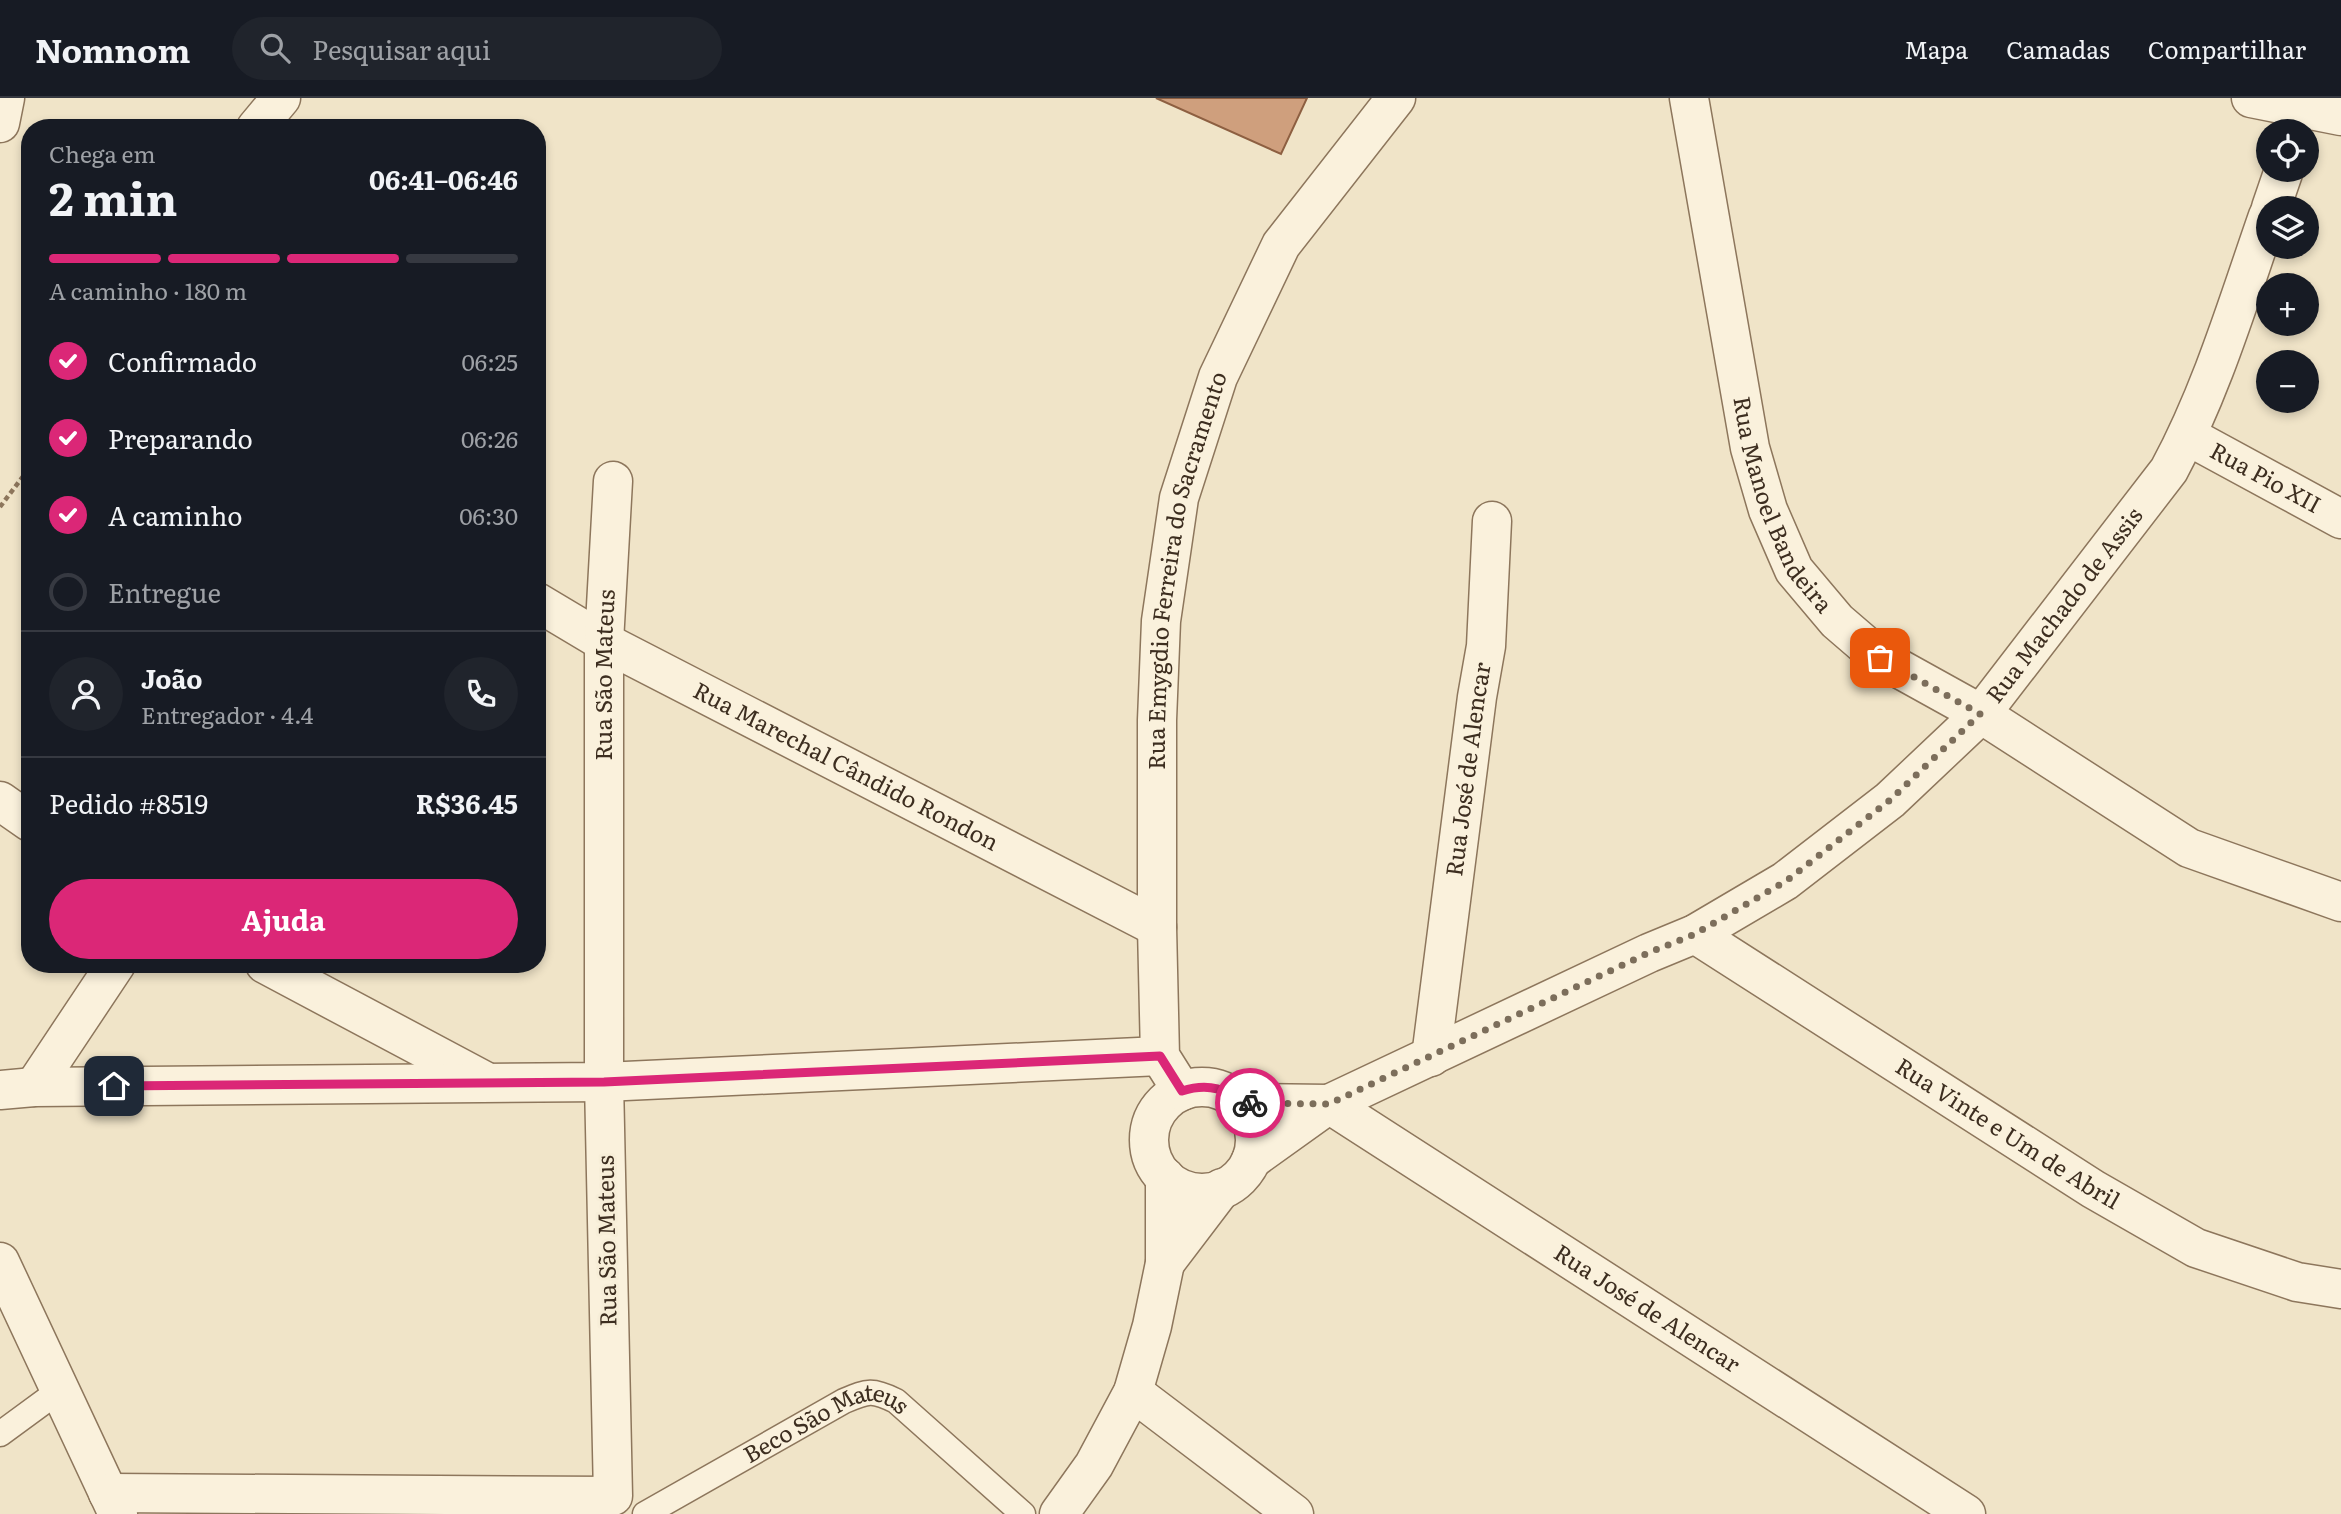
<!DOCTYPE html>
<html lang="pt">
<head>
<meta charset="utf-8">
<style>
  :root { --surface:#171b24; --page:#20242c; --text:#f1f3f6; --muted:#9ea1a6; --line:#363941; --accent:#db2777 }
  body { margin:0; font-family:Literata,serif; background:var(--page); color:var(--text); height:100vh; display:flex; flex-direction:column; font-size:26px; white-space:nowrap }
  * { box-sizing:border-box; margin:0 }
  p { font-size:23px; color:var(--muted) }
  .icon { flex:none; width:38px; height:38px; fill:none; stroke:currentColor; stroke-width:2; stroke-linecap:round; stroke-linejoin:round }
  .map { position:relative; flex:1; overflow:hidden }
  .details { position:absolute; left:21px; top:21px; width:525px; height:854px; display:flex; flex-direction:column; background:var(--surface); border-radius:28px; box-shadow:0 4px 10px #0003 }
  .details>* { flex:none }
  .fabs { position:absolute; left:2256px; top:21px; display:grid; gap:14px }
  .fabs a { display:grid; place-items:center; width:63px; height:63px; border-radius:50%; background:var(--surface); box-shadow:0 4px 10px #0003; font-size:35px }
  .pin { position:absolute; display:grid; place-items:center; width:60px; height:60px; color:#fff; margin:-30px; border-radius:14px; box-shadow:0 4px 10px #0006 }
  .courier { position:absolute; display:grid; place-items:center; width:70px; height:70px; margin:-35px; border:5px solid #db2777; border-radius:50%; background:#fff; color:#222; box-shadow:0 2px 9px #0007 }
  .overview em { font-style:normal; font-weight:700 }
  .overview div { display:flex; flex-direction:column-reverse }
  .overview { display:flex; align-items:center; justify-content:space-between; height:119px; padding:0 28px }
  h1 { font-size:46px; font-weight:700; line-height:52px }
  .bar { display:grid; grid-template-columns:repeat(4,1fr); gap:10px 7px; align-content:center; height:84px; padding:0 28px }
  .bar i { height:9px; border-radius:5px; background:var(--line) }
  .bar .active { background:var(--accent) }
  .bar p { grid-column:span 4 }
  .line { display:flex; align-items:center; gap:18px; padding:0 28px; border-top:2px solid var(--line) }
  .line div { flex:1 }
  .round { display:grid; place-items:center; flex:none; width:74px; height:74px; border-radius:37px; background:var(--page) }
  ol { padding:0 28px; list-style:none }
  li { display:flex; align-items:center; gap:21px; height:77px }
  li p { margin-inline-start:auto }
  li .icon { padding:7px; border-radius:50%; background:var(--accent); color:#fff; stroke-width:4 }
  li:last-child { color:var(--muted) }
  li i { width:38px; height:38px; border:4px solid var(--line); border-radius:50% }
  .cta { display:flex; gap:14px; margin-top:auto; padding:14px 28px }
  .cta a { flex:1; height:80px; border-radius:42px; background:var(--accent); color:#fff; font-size:28px; font-weight:700; line-height:80px; text-align:center }
  header { display:flex; align-items:center; gap:42px; box-sizing:border-box; height:98px; padding:0 35px; background:var(--surface); border-bottom:2px solid var(--line) }
  header strong { font-size:33px }
  nav { display:flex; gap:38px; margin-inline-start:auto; font-size:24px }
  .search { width:490px; height:63px; background:var(--page); display:flex; align-items:center; gap:18px; box-sizing:border-box; padding:0 24px; border-radius:38px; color:var(--muted); font-size:26px }
  .map>svg:first-child { display:block }
  .building { fill:#cf9f7d; stroke:#8d5f41; stroke-width:2 }
  .lines { fill:none; stroke-linecap:round; stroke-linejoin:round }
  .service-casing { stroke:#8d765c; stroke-width:27 }
  .minor-casing { stroke:#8d765c; stroke-width:41 }
  .tertiary-casing { stroke:#8d765c; stroke-width:41 }
  .path { stroke:#8d765c; stroke-width:4.5; stroke-dasharray:5 3.5; stroke-linecap:butt }
  .service { stroke:#faf1dc; stroke-width:24 }
  .minor { stroke:#faf1dc; stroke-width:38 }
  .tertiary { stroke:#faf1dc; stroke-width:38 }
  .done { stroke:#7c6e5b; stroke-width:7; stroke-dasharray:0 12.6 }
  .route { stroke:#db2777; stroke-width:9 }
  .labels { text-anchor:middle; stroke-width:6; stroke-linejoin:round; paint-order:stroke }
  .street-label { font-size:23px; fill:#3d2e20; stroke:#f7eed8 }
</style>
</head>
<body>
<header>
<strong>Nomnom</strong>
<div class="search"><svg class="icon" aria-label="search" viewBox="0 0 24 24"><circle cx="10" cy="10" r="6"/><path d="M15 15l6 6"/></svg>Pesquisar aqui</div>
<nav><a>Mapa</a><a>Camadas</a><a>Compartilhar</a></nav>
</header>
<div class="map">
<svg width="2341" height="1416" viewBox="0 0 2341 1416">
  <rect width="100%" height="100%" fill="#f0e4c8"/>
  <polygon class="building" points="1156,0 1307,0 1281,56"/>
  <g class="lines">
    <g class="service-casing">
      <g id="service">
        <polyline points="0,1336 60,1292"/>
        <path id="s1" d="M 645,1416 L 844,1303 C 868,1293 872,1291 896,1303 L 1023,1416"/>
      </g>
    </g>
    <g class="minor-casing">
      <g id="minor">
        <path id="s2" d="M 1689,0 L 1750,350 L 1768,412 L 1794,472 L 1837,523 L 1880,560 L 1981,616 L 2189,750 L 2341,804"/>
        <polyline points="2251,0 2341,18"/>
        <polyline points="0,25 5,0"/>
        <polyline points="256,30 281,0"/>
        <polyline points="2271,110 2284,72"/>
        <path id="s3" d="M 2188,338 L 2341,421"/>
        <path id="s4" d="M 537,504 L 604,544 L 1157,829"/>
        <polyline points="0,703 30,724"/>
        <path id="s5" d="M 1695,836 L 2093,1091 L 2196,1150 L 2297,1184 L 2341,1191"/>
        <polyline points="265,866 483,982"/>
        <path id="s6" d="M 1431,959 L 1477,599 L 1486,548 L 1492,423"/>
        <polyline points="34,989 116,866"/>
        <polyline points="0,992 34,989 604,984 1160,958"/>
        <polyline points="1240,1005 1329,1006"/>
        <path id="s7" d="M 1329,1006 L 1966,1416"/>
        <path id="s8" d="M 1251,1062 L 1329,1006 L 1649,855 L 1695,836 L 1785,783 L 1890,702 L 1981,616 L 2169,372 C 2212,292 2238,204 2268,118"/>
        <polyline points="0,1164 118,1416"/>
        <polyline points="1133,1294 1294,1416"/>
        <path id="s9" d="M 108,1395 L 613,1398 L 604,984 L 604,544 L 613,383"/>
      </g>
    </g>
    <g class="tertiary-casing">
      <g id="tertiary">
        <circle cx="1202" cy="1042" r="53"/>
        <path id="s10" d="M 1182,993 L 1160,958 L 1157,829 L 1157,622 L 1161,523 L 1179,400 L 1218,279 L 1281,147 L 1396,0"/>
        <polyline points="1165,1165 1222,1090"/>
        <polyline points="1059,1416 1094,1367 1133,1294 1152,1228 1165,1165 1165,1079"/>
      </g>
    </g>
    <polyline class="path" points="0,409 30,369"/>
    <use href="#service" class="service"/>
    <use href="#minor" class="minor"/>
    <use href="#tertiary" class="tertiary"/>
  </g>
  <g class="lines">
    <polyline class="done" points="1250,1005 1329,1006 1648,855 1695,836 1786,783 1890,702 1980,616 1880,560"/>
    <path class="route" d="M 114,988 L 604,984 L 1160,958 L 1182,993 C 1198,988 1214,987 1229,996 C 1238,1001 1240,1004 1250,1005"/>
  </g>
  <g class="labels">
    <g class="street-label">
      <text dy="8" stroke="none"><textPath href="#s3" startOffset="88">Rua Pio XII</textPath></text>
      <text dy="8" stroke="none"><textPath href="#s2" startOffset="420">Rua Manoel Bandeira</textPath></text>
      <text dy="8" stroke="none"><textPath href="#s10" startOffset="530">Rua Emygdio Ferreira do Sacramento</textPath></text>
      <text dy="8" stroke="none"><textPath href="#s8" startOffset="999">Rua Machado de Assis</textPath></text>
      <text dy="8" stroke="none"><textPath href="#s9" startOffset="1326">Rua São Mateus</textPath></text>
      <text dy="8" stroke="none"><textPath href="#s4" startOffset="350">Rua Marechal Cândido Rondon</textPath></text>
      <text dy="8" stroke="none"><textPath href="#s6" startOffset="290">Rua José de Alencar</textPath></text>
      <text dy="8" stroke="none"><textPath href="#s5" startOffset="371">Rua Vinte e Um de Abril</textPath></text>
      <text transform="translate(607 1143) rotate(-91)" y="8">Rua São Mateus</text>
      <text dy="8" stroke="none"><textPath href="#s7" startOffset="378">Rua José de Alencar</textPath></text>
      <text dy="8" stroke="none"><textPath href="#s1" startOffset="206">Beco São Mateus</textPath></text>
    </g>
  </g>
</svg>
<div class="fabs">
<a><svg class="icon" aria-label="locate" viewBox="0 0 24 24"><circle cx="12" cy="12" r="6"/><path d="M12 2v4M12 18v4M2 12h4M18 12h4"/></svg></a>
<a><svg class="icon" aria-label="layers" viewBox="0 0 24 24"><path d="M12 4l9 5-9 5-9-5zM3 14l9 5 9-5"/></svg></a>
<a>+</a>
<a>−</a>
</div>
<div class="pin" style="left:1880px;top:560px;background:#ea580c"><svg class="icon" aria-label="bag" viewBox="0 0 24 24"><path d="M5 8h14l-1 12H6zM9 8a3 3 0 0 1 6 0"/></svg></div>
<div class="pin" style="left:114px;top:988px;background:#1f2937"><svg class="icon" aria-label="home" viewBox="0 0 24 24"><path d="M3 11l9-7 9 7M6 9v11h12V9"/></svg></div>
<div class="courier" style="left:1250px;top:1005px"><svg class="icon" aria-label="bike" viewBox="0 0 24 24"><circle cx="6" cy="16" r="4"/><circle cx="18" cy="16" r="4"/><path d="M6 16l4-8h5l3 8M10 8l3 8H6M13 5h3"/></svg></div>
<section class="details">
<div class="overview"><div><h1>2 min</h1><p>Chega em</p></div><em>06:41–06:46</em></div>
<div class="bar"><i class="active"></i><i class="active"></i><i class="active"></i><i></i><p>A caminho · 180 m</p></div>
<ol>
<li><svg class="icon" aria-label="check" viewBox="0 0 24 24"><path d="M5 12l5 5 9-10"/></svg>Confirmado<p>06:25</p></li>
<li><svg class="icon" aria-label="check" viewBox="0 0 24 24"><path d="M5 12l5 5 9-10"/></svg>Preparando<p>06:26</p></li>
<li><svg class="icon" aria-label="check" viewBox="0 0 24 24"><path d="M5 12l5 5 9-10"/></svg>A caminho<p>06:30</p></li>
<li><i></i>Entregue</li>
</ol>
<div class="line" style="height:126px"><a class="round"><svg class="icon" aria-label="person" viewBox="0 0 24 24"><circle cx="12" cy="8" r="4"/><path d="M4 21q1-7 8-7t8 7"/></svg></a><div><b>João</b><p>Entregador · 4.4</p></div><a class="round"><svg class="icon" aria-label="phone" viewBox="0 0 24 24"><path d="M5 4h4l2 5-3 2q2 4 5 5l2-3 5 2v4C11 20 4 13 5 4z"/></svg></a></div>
<div class="line" style="height:91px"><div>Pedido #8519</div><b>R$36.45</b></div>
<div class="cta"><a>Ajuda</a></div>
</section>
</div>
</body>
</html>
